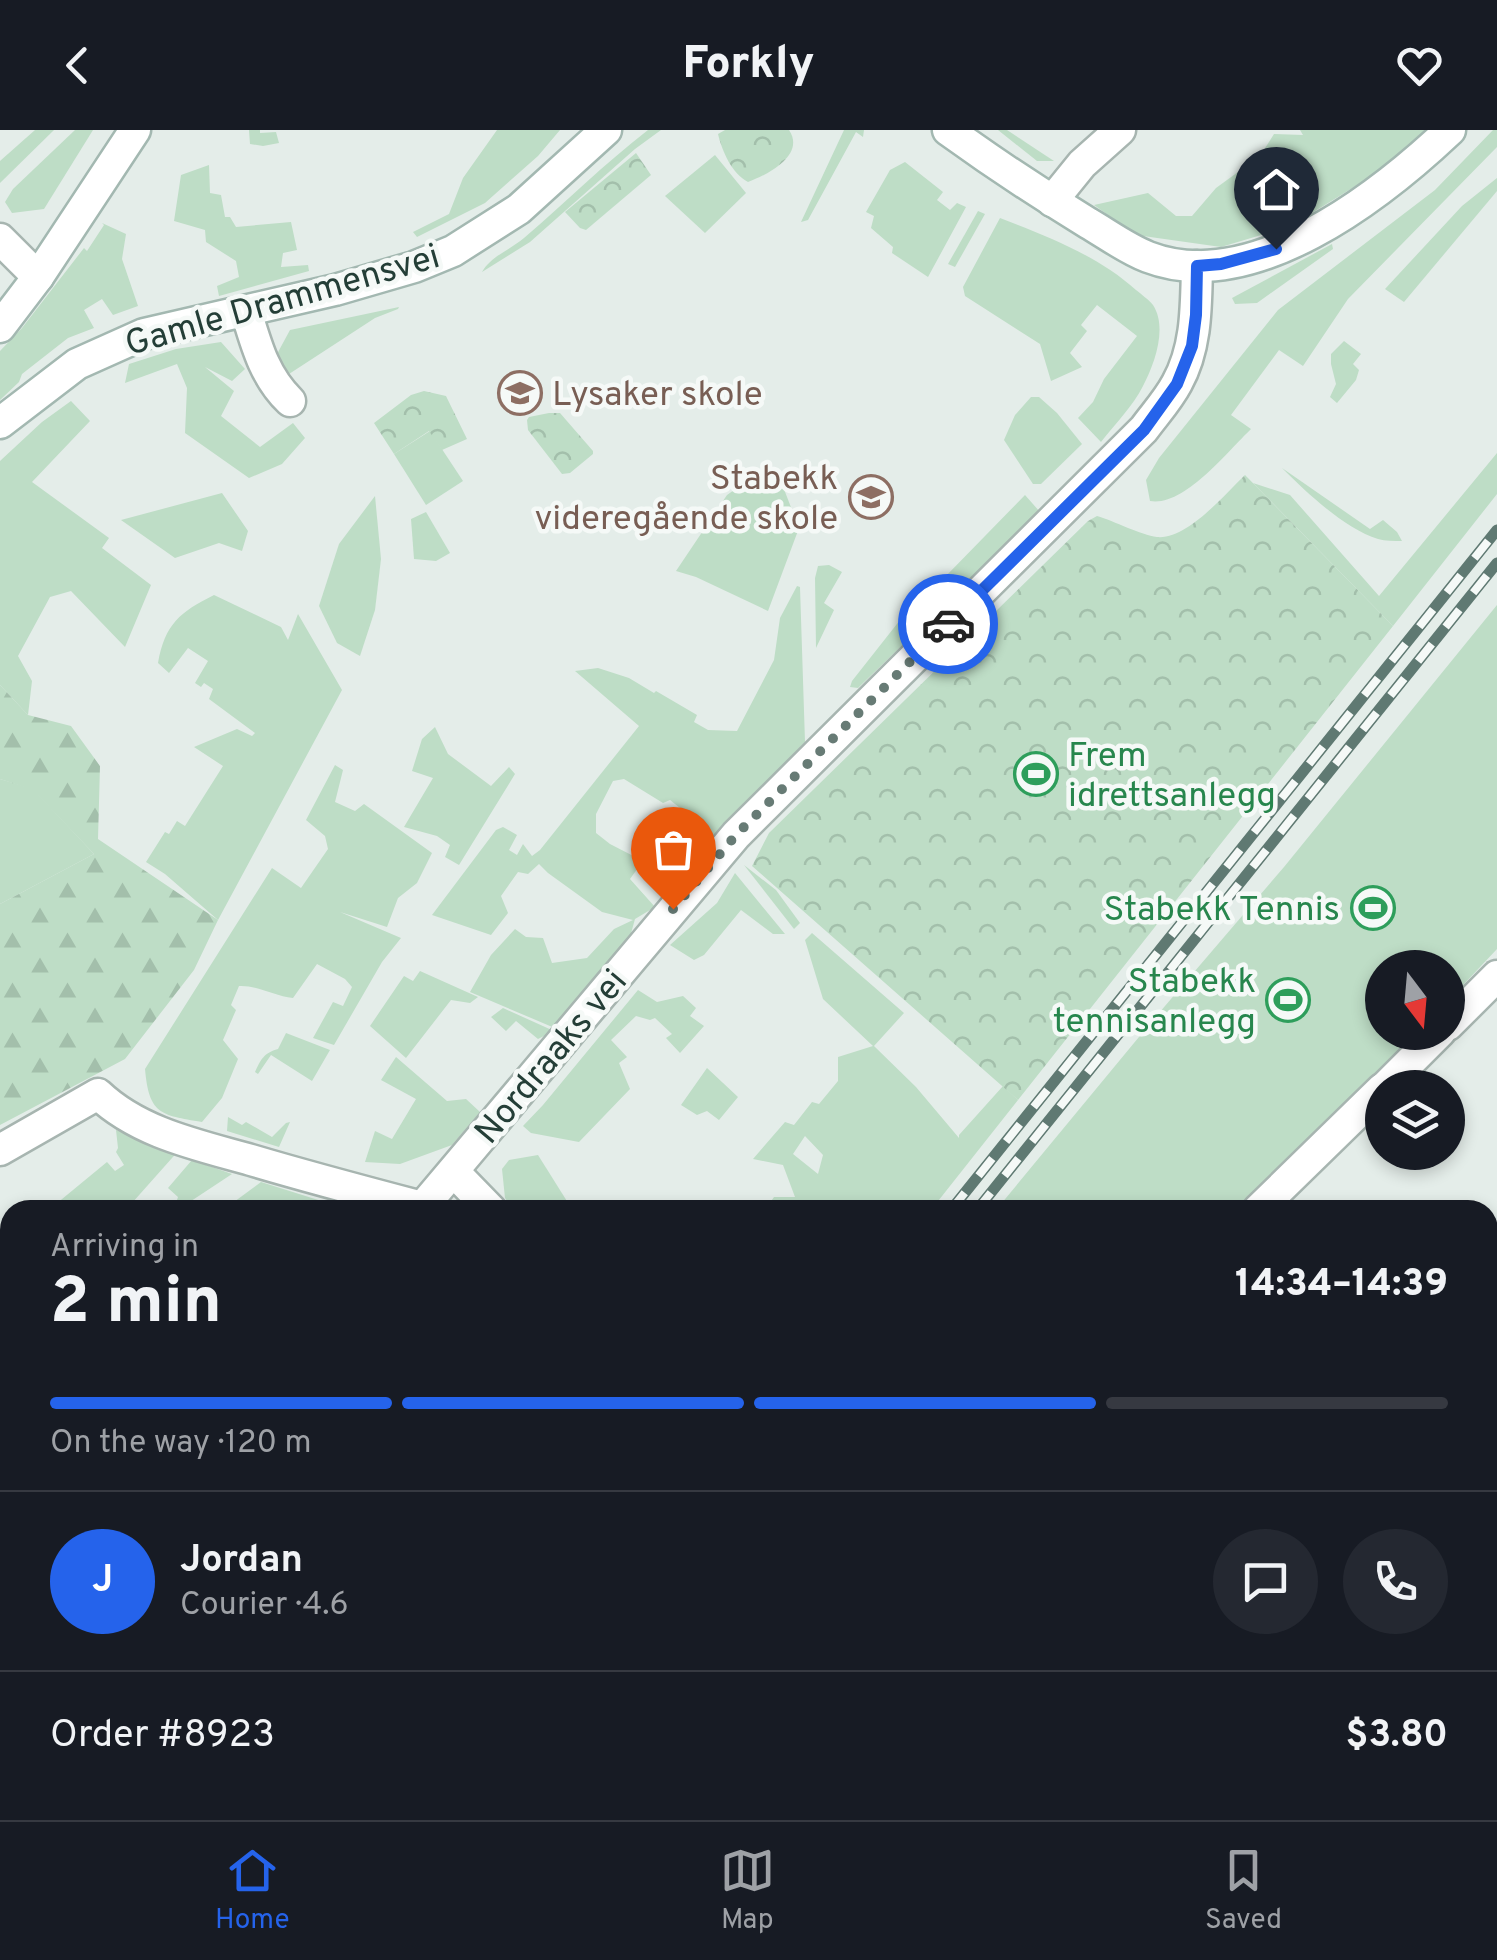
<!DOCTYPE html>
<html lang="en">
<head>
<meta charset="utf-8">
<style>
  :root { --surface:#171b24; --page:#242831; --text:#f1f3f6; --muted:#9ea1a6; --line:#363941; --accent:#2563eb }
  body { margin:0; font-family:Overpass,sans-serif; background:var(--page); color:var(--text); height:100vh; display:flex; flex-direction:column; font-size:38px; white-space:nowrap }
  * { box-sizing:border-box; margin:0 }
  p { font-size:32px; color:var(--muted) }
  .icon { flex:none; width:55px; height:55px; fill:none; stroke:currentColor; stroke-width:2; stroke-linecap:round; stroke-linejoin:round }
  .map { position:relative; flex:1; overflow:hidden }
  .side { position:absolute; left:0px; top:1070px; width:1498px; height:620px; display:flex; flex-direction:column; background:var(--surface); border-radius:30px 30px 0 0; box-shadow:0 5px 15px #0003 }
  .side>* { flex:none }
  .needle { width:65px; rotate:164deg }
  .buttons { position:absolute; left:1365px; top:820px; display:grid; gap:20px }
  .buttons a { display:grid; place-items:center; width:100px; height:100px; border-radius:50%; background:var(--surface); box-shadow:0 5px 15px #0003; font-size:50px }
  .pin { position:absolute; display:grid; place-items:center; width:85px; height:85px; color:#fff; margin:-102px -42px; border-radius:50% 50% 50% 0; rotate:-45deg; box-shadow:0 0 10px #0007 }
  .pin .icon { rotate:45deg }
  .courier { position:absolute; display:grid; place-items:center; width:100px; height:100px; margin:-50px; border:8px solid #2563eb; border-radius:50%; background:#fff; color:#222; box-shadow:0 2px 12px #0007 }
  .overview em { font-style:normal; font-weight:800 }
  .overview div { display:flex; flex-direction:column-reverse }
  .overview { display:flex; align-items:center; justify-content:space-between; height:170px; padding:0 50px }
  h1 { font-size:65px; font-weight:800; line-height:75px }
  .bar { display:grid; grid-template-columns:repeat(4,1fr); gap:15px 10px; align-content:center; height:120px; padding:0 50px }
  .bar i { height:12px; border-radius:8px; background:var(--line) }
  .bar .on { background:var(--accent) }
  .bar p { grid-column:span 4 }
  .line { display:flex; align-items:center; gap:25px; padding:0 50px; border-top:2px solid var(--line) }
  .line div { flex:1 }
  .round { display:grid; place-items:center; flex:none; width:105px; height:105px; border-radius:52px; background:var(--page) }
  header { display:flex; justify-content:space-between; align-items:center; height:130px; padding:0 50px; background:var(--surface); font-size:45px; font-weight:800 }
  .dock { display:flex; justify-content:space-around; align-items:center; height:140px; border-top:2px solid var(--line); background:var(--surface); font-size:28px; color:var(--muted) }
  .dock a { display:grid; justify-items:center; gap:5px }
  .dock .on { color:var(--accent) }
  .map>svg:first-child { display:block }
  .green { fill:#beddc6; fill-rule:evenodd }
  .forest { fill:url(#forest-firs) }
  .park { fill:url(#park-crowns) }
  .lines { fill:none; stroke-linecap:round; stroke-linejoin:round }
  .minor-casing { stroke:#a7b5b0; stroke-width:35 }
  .secondary-casing { stroke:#a3b8b1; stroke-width:35 }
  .minor { stroke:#fff; stroke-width:30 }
  .secondary { stroke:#fff; stroke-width:30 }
  .rail-casing { stroke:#5f7972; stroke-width:11 }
  .rail { stroke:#f5f9f7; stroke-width:8; stroke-dasharray:22; stroke-linecap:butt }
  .done { stroke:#677b75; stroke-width:10; stroke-dasharray:0 18 }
  .route { stroke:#2563eb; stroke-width:12 }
  .labels { text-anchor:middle; stroke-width:9; stroke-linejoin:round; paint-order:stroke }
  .street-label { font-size:35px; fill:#243e37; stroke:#f5f9f7 }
  .education-label { font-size:35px; fill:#785e54; stroke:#f5f9f7; text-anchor:start }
  .leisure-label { font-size:35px; fill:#27864d; stroke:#f5f9f7; text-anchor:end }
</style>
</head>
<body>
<header><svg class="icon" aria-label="back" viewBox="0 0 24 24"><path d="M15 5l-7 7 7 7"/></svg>Forkly<svg class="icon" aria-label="heart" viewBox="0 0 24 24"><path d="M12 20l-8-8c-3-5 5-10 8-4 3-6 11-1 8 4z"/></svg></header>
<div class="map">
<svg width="1497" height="1690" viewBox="0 0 1497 1690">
  <defs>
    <pattern id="forest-firs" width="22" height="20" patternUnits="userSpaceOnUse" patternTransform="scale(2.5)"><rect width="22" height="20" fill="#beddc6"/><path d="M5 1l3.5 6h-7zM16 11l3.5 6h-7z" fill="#a3bfab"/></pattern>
    <pattern id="park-crowns" width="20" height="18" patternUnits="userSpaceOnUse" patternTransform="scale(2.5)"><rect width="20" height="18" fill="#beddc6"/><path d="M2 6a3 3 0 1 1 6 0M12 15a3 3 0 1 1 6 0" fill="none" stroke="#a3bfab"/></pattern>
  </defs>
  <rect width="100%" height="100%" fill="#e4ede9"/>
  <g class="green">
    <polygon points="35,0 54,0 0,53 0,31"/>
    <polygon points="75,0 93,0 44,79 12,83 5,72 13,59"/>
    <polygon points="249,0 260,0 260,3 276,2 279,13 263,16 250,14"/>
    <polygon points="497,0 560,0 538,26 485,73 417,107 413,102 449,84 463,48"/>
    <path d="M 648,0 L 661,0 L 635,19 L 530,112 L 482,142 C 491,126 510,120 524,108 C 566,72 604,34 648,0 Z"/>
    <polygon points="844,0 864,0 863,7 856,2 808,90 801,92"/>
    <polygon points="998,0 1007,0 1054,31 1037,31"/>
    <polygon points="1300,0 1425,0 1383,39 1291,96 1221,117 1136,105 1094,75 1148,63 1176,86 1192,86 1216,58 1260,26 1274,4 1303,5"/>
    <path d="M 1493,0 L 1497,0 L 1497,17 L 1348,169 L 1303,236 L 1279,220 L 1231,285 L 1251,299 C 1227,322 1184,377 1150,371 L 1146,350 L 1159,328 L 1278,180 L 1435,60 Z"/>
    <polygon points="715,25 746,63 705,103 665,66"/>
    <polygon points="905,32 943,62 937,70 950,80 957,73 966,77 928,147 892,123 893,117 871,98 874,86 866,82 890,40"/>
    <polygon points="209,35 210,63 221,65 225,87 230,87 236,97 291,92 297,120 283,123 281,137 308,135 309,141 219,166 217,156 239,147 236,131 206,112 205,100 174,91 181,45"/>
    <polygon points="1497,48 1497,61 1404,172 1385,159 1462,76"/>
    <polygon points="978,81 985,84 955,137 948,134"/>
    <path d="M 1000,88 C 1048,107 1097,125 1136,160 C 1141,164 1149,170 1153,175 C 1168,198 1154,235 1143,256 C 1133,276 1115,294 1101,312 L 1078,288 L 1093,272 L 1104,249 L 1137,206 L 1097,175 L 1081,195 L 1087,201 L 1070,223 L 1082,237 L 1051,251 L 1040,214 L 965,166 L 963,157 Z"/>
    <polygon points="102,93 126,104 122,129 138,176 113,185 102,169 84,180 94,198 68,208 22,244 19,252 0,270 0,221 22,198 84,118 87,121 104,95"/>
    <polygon points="1332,114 1333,119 1257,173 1235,174 1232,168"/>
    <polygon points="399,177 398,179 375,188 289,244 277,224 290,200"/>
    <polygon points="1344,211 1361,224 1353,234 1359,240 1356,250 1337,273 1330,267 1336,254 1331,234 1331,224"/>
    <polygon points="221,212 245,239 232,251 205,237 234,261 221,286 260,317 293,293 305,308 282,334 249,348 185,303 187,258 177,234 125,253 129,234 176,219"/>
    <polygon points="1031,267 1039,267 1057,283 1082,314 1041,354 1033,354 1004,310 1015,285"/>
    <polygon points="71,271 90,291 32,352 109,408 102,418 151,455 125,517 71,461 50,467 18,526 32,551 28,585 0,555 0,331 42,292"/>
    <polygon points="430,301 463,351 426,375 394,324"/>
    <polygon points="1497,323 1497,364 1393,496 1253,353 1290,365 1379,466"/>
    <polygon points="765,338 782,354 799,398 768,481 696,447 676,441 727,365"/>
    <path d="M 1282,338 L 1370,399 L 1383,390 L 1397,402 L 1402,411 C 1394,411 1385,411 1378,409 C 1345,399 1306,362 1282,338 Z"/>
    <polygon points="222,363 248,401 242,421 219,413 175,428 121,390"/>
    <polygon points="1025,365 1040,382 858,558 850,557 852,551 904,485 945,447"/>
    <polygon points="375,366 381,429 375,480 360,526 337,513 319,476 339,414"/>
    <polygon points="426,382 450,423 436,431 414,429 411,389"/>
    <polygon points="829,435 842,442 824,473 834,480 816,518 815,448 818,436"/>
    <polygon points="797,456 800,457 805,612 700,723 692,726 689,724 706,703 700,694 670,670 663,673 624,649 613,651 596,684 596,703 610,714 643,731 630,749 655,777 635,789 630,807 557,899 470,862 491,825 515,799 526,807 543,808 552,833 587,828 614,799 633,790 602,782 548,743 539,734 528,744 518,742 501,766 508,783 491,805 432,785 496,700 503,697 517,705 509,720 517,725 523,714 532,726 540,720 639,596 575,541 598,538 629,548 654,563 656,561 697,585 694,592 708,600 737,601 774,530 780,488"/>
    <path d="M 214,465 L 281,497 L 288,510 L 298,484 L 342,560 L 218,790 L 165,744 L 146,732 L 165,702 L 169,704 L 177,691 L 185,696 L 223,636 L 194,617 L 237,599 L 252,606 L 255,603 L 209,569 L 213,559 L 204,553 L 201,557 L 195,553 L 208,531 L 188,518 L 169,543 L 158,533 C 165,494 180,482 214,465 Z"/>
    <polygon points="1497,475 1497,819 1448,871 1448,838 1382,838 1382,902 1418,903 1235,1080 996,1080 1153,890 1284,737"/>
    <polygon points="435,597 448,624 491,656 509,637 515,644 459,735 445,727 450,715 437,706 404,697 433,648 412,641 422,609"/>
    <path d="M 335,635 L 343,640 L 335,672 L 355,681 L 364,674 L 432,723 L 417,753 L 398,768 L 387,797 L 340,782 L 401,808 L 382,832 L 334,915 L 313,908 L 333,872 L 343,876 L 352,857 L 345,849 L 317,834 L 293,868 C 274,866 257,855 239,856 L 231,875 L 236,880 L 223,910 L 238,929 L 222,968 L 202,992 C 160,985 149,984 145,939 L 272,738 L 301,758 L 328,719 L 325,706 L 306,690 Z"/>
    <polygon points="0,649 33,659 94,724 0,774"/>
    <polygon points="744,735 776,760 800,793 794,799"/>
    <polygon points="735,743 785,804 773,804 741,780 704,825 694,830 670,815 717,773"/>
    <path d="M 812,803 L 904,883 L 874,916 L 916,957 L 959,1008 L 959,1005 L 1003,956 L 1018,970 L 931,1080 L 765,1080 L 774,1067 L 795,1067 L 783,1035 L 753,1029 L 785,992 L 794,995 L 812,972 L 819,974 L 838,951 L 838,927 L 873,916 L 823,869 L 805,810 ZM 805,1006 L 823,1025 L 818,1044 L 793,1024 Z"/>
    <polygon points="420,841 478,867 470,873 451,870 406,928 370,896 404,846 413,851"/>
    <polygon points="638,860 657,872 683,866 696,878 690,886 704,896 680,923 666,908 672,904 655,888 650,890 636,886 611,910 627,927 619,933 630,959 579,1012 531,1003 523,996 543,975"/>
    <polygon points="503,878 554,901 538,909 516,891 506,901 491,887"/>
    <path d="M 286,903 L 330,920 L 312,951 L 271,925 L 258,944 L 255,942 C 261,929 264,923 278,919 Z"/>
    <polygon points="396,927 447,971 466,969 480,982 452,1015 400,1034 365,1032 375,1001 392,1009 416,969 381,950"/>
    <polygon points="707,938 738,967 719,990 707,981 697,985 681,975"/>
    <polygon points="228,987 242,995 246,992 272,1007 286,993 290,992 279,1017 227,1001"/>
    <polygon points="116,1000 180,1019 132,1073 138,1080 62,1080 56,1074 107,1032 115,1041 124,1035 116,1022 118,1018"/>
    <polygon points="538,1025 570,1076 565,1080 513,1080 505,1068 502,1039 509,1030"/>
    <polygon points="192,1030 232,1044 179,1079 176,1073 178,1067 168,1058"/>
    <polygon points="261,1052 350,1080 223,1080"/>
    <polygon points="1497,1144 1497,1482 1488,1490 1488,1152"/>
    <polygon points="0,1415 10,1423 10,1487 4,1494 0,1491 0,1452 7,1444 0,1435"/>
    <polygon points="10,1635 10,1680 99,1680 112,1690 0,1690 0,1650 5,1652"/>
    <polygon points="140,1680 231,1680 241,1690 132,1690"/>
    <polygon points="1222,1680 1286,1680 1277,1690 1213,1690"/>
  </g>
  <polygon class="forest" points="0,555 28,585 71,596 100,636 98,709 218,790 194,840 125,929 0,995 0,774 94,724 33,660 0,649"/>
  <g class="park">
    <path d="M 725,0 L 789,0 C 806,25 767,45 748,52 C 732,44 722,21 718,4 Z"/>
    <polygon points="636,23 651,45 586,100 580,98 565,82"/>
    <polygon points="424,261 446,266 467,309 442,320 429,301 394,324 374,293 411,265"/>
    <polygon points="549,283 560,283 593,321 593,324 570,343 562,344 528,300 527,290 529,287"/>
    <path d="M 1245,345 L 1393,496 L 1018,970 L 752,736 L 769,703 L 1088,391 L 1097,386 C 1114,391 1141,405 1157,407 C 1187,410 1225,364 1245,345 Z"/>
  </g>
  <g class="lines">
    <g class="minor-casing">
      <g id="minor">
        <polyline points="1052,71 1082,34 1120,0"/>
        <polyline points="0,109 38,147"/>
        <path d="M 246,181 C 256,214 264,246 290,271"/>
        <polyline points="1448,895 1497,846"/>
        <polyline points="1384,958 1440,902"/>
        <path d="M 0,1020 L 98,964 C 139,1003 198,1015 251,1030 C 308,1047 365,1062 422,1077"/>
        <polyline points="454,1042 491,1080"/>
        <path d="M 420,1080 L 736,705 L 1144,299 C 1155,284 1168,270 1177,253 C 1197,217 1196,176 1197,136"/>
        <polyline points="1258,1080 1382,959"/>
        <polyline points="0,1611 10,1598"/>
        <polyline points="790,1690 795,1680"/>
      </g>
    </g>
    <g class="secondary-casing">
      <g id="secondary">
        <path d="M 948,0 C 995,34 1039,63 1088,93 C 1107,104 1127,119 1148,127 C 1252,167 1380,66 1450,0"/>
        <polyline points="0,197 38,147 135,0"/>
        <polyline points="0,293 77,234 144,204 335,160 414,137 453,121 519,79 606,0"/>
      </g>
    </g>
    <use href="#minor" class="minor"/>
    <use href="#secondary" class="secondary"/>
    <g class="rail-casing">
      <g id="rail">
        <polyline points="951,1080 1497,400"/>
        <polyline points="977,1080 1497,433"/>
        <polyline points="461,1690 469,1680"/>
        <polyline points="488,1690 496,1680"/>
      </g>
    </g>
    <use href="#rail" class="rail"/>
  </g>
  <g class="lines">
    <polyline class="done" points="673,779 736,705 948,494"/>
    <polyline class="route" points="948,494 1144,300 1177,254 1192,216 1196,185 1197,136 1221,134 1276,119"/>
  </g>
  <defs>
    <g id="school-ring" transform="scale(2.25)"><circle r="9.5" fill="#f5f9f7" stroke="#8d6e63" stroke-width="1.5"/><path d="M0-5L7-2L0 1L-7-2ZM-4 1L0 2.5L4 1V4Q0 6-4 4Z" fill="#8d6e63"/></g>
    <g id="stadium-ring" transform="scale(2.25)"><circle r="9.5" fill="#f5f9f7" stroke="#2e9e5b" stroke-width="1.5"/><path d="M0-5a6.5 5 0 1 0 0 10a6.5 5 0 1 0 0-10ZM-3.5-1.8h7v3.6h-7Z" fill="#2e9e5b"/></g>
  </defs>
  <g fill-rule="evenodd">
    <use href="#school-ring" x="520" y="263"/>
    <use href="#school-ring" x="871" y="367"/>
    <use href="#stadium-ring" x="1036" y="644"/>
    <use href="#stadium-ring" x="1373" y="778"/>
    <use href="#stadium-ring" x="1288" y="870"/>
  </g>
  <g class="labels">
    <g class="street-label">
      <text transform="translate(282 169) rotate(-16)" y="12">Gamle Drammensvei</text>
      <text transform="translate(550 926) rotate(-50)" y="12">Nordraaks vei</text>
    </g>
    <g class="education-label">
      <text x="552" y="275">Lysaker skole</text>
      <text x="838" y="359" text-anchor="end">Stabekk<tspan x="838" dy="40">videregående skole</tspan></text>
    </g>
    <g class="leisure-label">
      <text x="1068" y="636" text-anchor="start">Frem<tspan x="1068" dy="40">idrettsanlegg</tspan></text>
      <text x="1340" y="790">Stabekk Tennis</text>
      <text x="1256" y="862">Stabekk<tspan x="1256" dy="40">tennisanlegg</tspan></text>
    </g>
  </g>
</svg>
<div class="buttons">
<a><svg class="needle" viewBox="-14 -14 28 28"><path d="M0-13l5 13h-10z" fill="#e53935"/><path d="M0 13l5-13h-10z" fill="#9ea1a6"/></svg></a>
<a><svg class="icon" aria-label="layers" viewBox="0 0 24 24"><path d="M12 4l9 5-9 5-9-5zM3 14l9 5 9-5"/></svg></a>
</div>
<div class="pin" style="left:673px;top:779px;background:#ea580c"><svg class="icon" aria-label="bag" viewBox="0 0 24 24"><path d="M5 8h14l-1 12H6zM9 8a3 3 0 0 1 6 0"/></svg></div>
<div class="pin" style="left:1276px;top:119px;background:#1f2937"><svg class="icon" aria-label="home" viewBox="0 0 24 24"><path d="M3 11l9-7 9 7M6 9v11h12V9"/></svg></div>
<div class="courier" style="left:948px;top:494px"><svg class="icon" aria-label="car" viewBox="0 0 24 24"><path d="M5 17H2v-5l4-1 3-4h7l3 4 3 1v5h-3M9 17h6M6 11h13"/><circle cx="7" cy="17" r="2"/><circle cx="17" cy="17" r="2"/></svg></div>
<section class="side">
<div class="overview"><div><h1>2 min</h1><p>Arriving in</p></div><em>14:34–14:39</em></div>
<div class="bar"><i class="on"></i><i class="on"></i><i class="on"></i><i></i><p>On the way · 120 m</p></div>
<div class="line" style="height:180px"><b class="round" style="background:var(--accent);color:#fff">J</b><div><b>Jordan</b><p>Courier · 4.6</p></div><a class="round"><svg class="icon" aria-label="chat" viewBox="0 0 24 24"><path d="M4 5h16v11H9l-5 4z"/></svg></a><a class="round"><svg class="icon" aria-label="phone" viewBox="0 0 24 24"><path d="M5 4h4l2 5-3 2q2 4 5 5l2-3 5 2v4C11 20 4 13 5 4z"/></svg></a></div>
<div class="line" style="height:130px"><div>Order #8923</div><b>$3.80</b></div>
</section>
</div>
<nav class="dock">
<a class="on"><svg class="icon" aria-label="home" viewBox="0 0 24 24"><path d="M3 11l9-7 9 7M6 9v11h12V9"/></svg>Home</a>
<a><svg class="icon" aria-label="map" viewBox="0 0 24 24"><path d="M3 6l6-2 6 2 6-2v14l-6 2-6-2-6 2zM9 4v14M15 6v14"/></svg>Map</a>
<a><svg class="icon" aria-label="saved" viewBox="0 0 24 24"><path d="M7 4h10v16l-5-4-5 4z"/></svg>Saved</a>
</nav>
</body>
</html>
